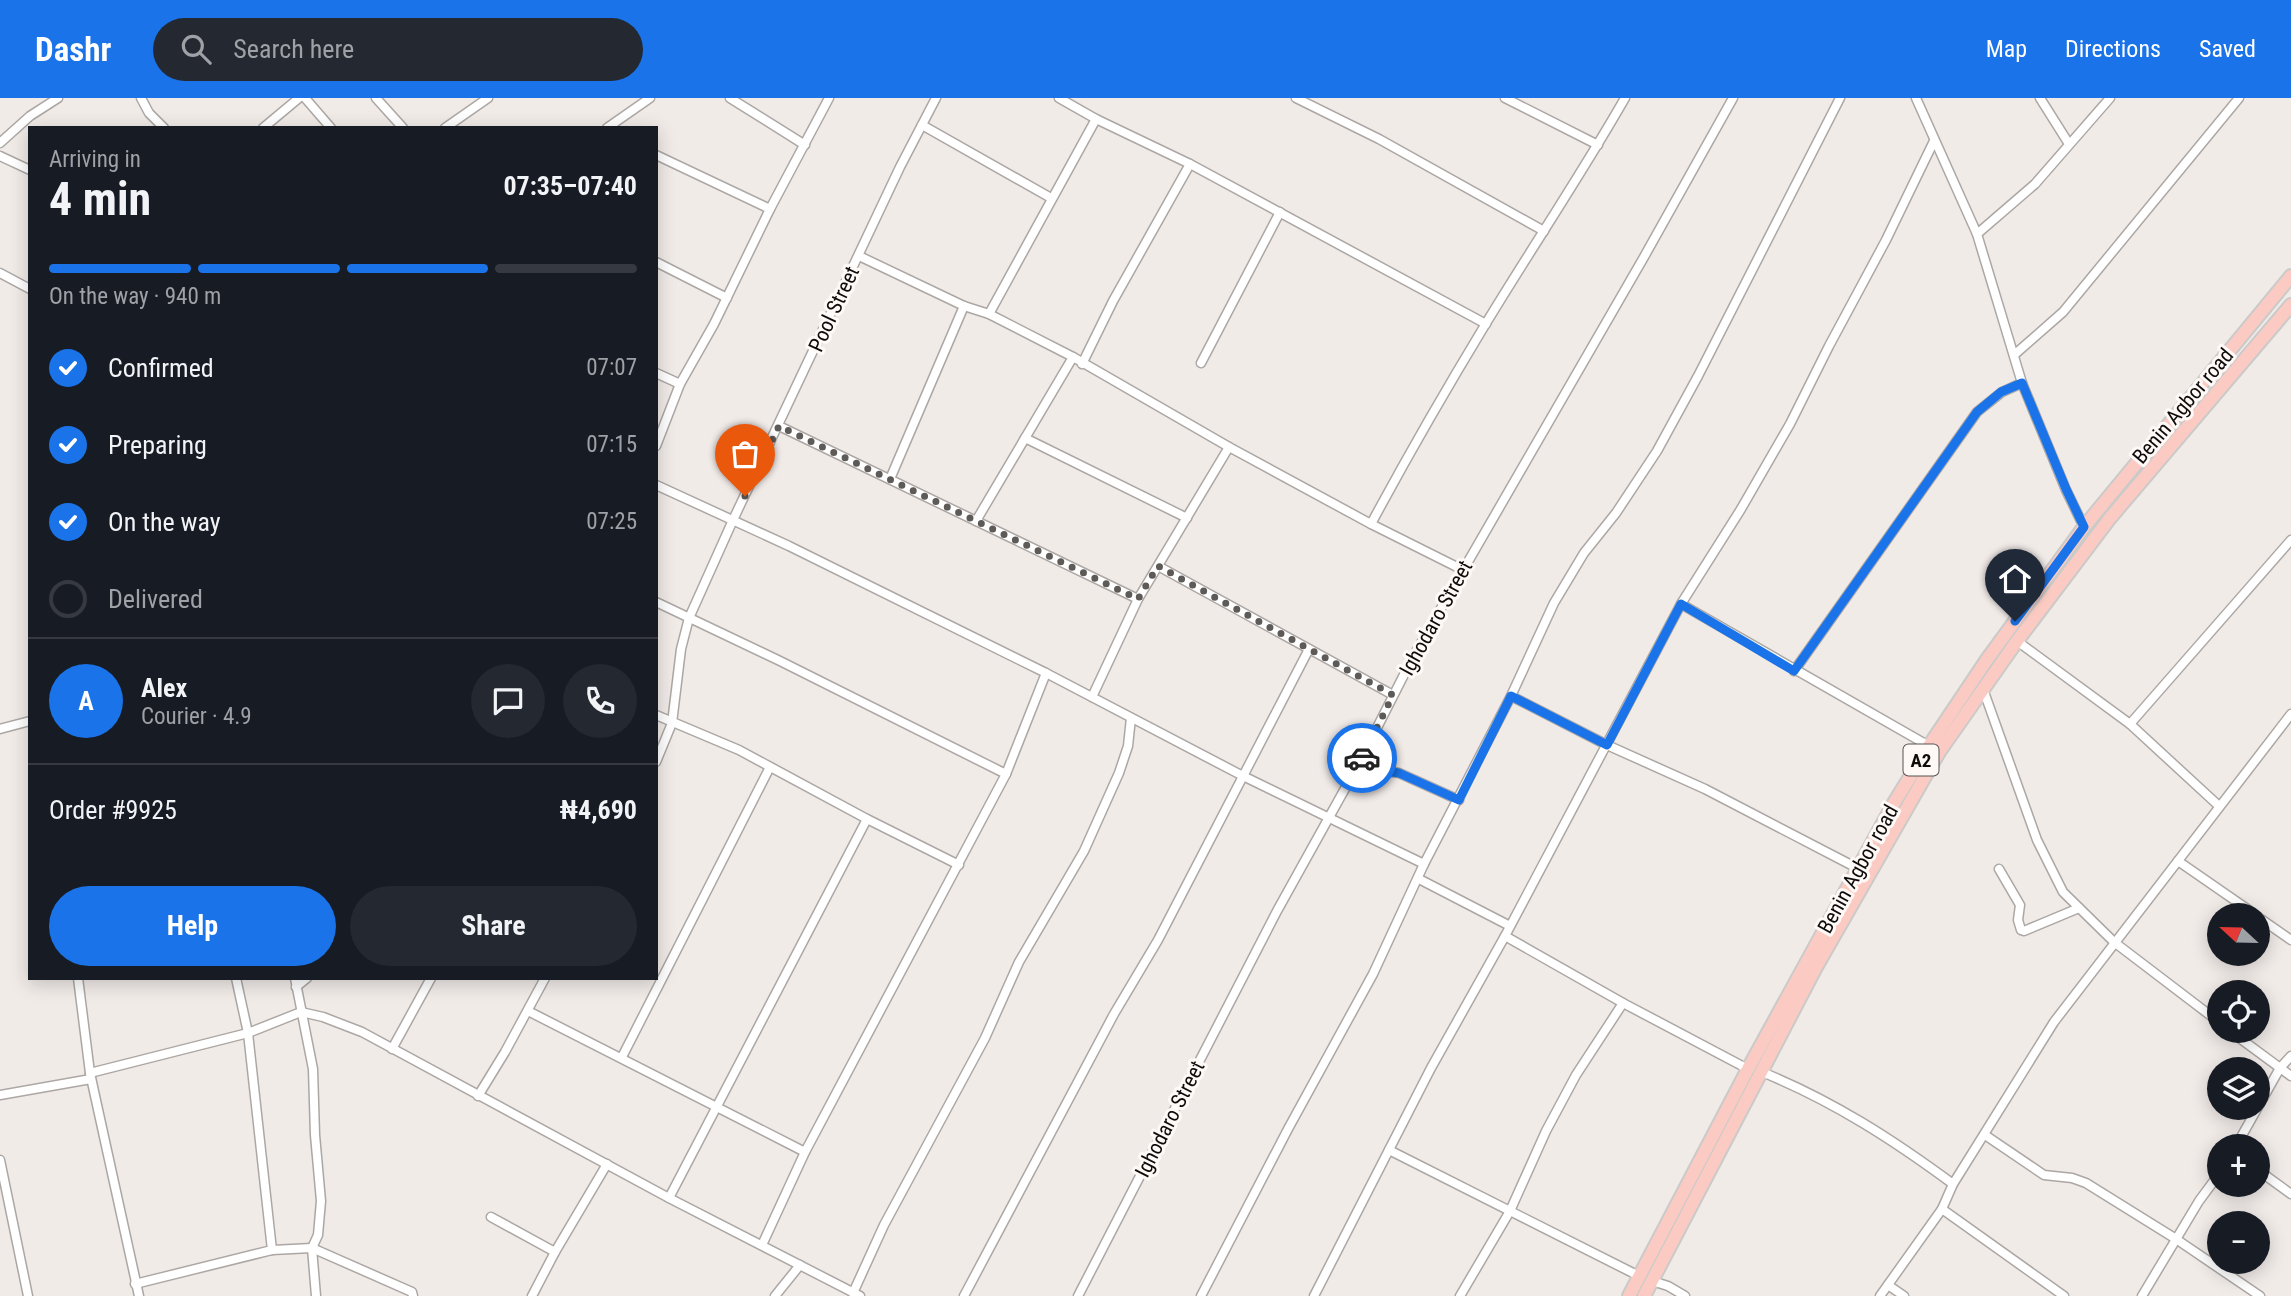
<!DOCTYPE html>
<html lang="en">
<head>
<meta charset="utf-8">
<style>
  :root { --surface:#171b24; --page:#242831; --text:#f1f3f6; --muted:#9ea1a6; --line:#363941; --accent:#1a73e8 }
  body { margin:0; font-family:"Roboto Condensed",sans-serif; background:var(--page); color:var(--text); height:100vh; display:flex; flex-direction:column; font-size:26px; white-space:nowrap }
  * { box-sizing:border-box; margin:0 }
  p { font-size:23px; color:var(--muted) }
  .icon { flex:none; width:38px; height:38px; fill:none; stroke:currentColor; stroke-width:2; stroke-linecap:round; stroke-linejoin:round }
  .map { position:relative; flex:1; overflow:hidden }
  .side { position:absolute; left:28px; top:28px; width:630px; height:854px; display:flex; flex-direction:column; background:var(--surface); border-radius:0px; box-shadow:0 4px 18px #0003 }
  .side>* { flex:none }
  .needle { width:46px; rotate:292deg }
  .fabs { position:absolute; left:2207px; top:805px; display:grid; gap:14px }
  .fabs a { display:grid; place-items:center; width:63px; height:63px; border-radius:50%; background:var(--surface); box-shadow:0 4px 18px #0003; font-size:35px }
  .pin { position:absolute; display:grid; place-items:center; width:60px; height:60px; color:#fff; margin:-72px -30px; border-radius:50% 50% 50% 0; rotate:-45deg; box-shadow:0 0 7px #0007 }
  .pin .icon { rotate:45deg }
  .courier { position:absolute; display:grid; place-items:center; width:70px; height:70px; margin:-35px; border:5px solid #1a73e8; border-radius:50%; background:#fff; color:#222; box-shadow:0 2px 9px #0007 }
  .headline em { font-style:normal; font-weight:700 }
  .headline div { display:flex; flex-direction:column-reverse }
  .headline { display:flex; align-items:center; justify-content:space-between; height:119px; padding:0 21px }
  h1 { font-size:46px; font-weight:700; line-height:52px }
  .bar { display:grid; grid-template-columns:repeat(4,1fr); gap:10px 7px; align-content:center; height:84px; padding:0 21px }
  .bar i { height:9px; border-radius:5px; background:var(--line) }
  .bar .active { background:var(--accent) }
  .bar p { grid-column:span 4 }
  .line { display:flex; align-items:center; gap:18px; padding:0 21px; border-top:2px solid var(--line) }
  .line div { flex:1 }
  .round { display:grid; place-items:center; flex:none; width:74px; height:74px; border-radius:37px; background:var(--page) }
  ol { padding:0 21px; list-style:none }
  li { display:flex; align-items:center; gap:21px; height:77px }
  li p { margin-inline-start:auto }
  li .icon { padding:7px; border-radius:50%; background:var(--accent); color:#fff; stroke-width:4 }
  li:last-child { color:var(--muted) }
  li i { width:38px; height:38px; border:4px solid var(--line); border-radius:50% }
  .action { display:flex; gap:14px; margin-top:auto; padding:14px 21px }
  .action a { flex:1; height:80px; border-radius:42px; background:var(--accent); color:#fff; font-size:28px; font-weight:700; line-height:80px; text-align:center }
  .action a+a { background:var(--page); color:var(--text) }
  header { display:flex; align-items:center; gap:42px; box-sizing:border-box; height:98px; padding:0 35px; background:var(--accent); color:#fff }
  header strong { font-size:33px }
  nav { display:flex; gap:38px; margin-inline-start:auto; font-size:24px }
  .search { width:490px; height:63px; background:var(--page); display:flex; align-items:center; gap:18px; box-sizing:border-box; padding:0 24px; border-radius:38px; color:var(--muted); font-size:26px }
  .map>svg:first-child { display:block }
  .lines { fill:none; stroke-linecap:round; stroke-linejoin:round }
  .minor-casing { stroke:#aca7a4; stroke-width:11 }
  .trunk-casing { stroke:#cacac9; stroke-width:16 }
  .minor { stroke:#fff; stroke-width:8 }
  .trunk { stroke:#fbcbc3; stroke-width:12 }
  .done { stroke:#5d5a58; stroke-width:7; stroke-dasharray:0 12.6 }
  .route { stroke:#1a73e8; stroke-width:9 }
  .labels { text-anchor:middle; stroke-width:6; stroke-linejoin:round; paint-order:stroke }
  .shield { fill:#fef9f6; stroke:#555352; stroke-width:2 }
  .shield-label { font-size:19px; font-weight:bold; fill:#0d0c0b }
  .street-label { font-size:21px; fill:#0d0c0b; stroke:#fef9f6 }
</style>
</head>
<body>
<header>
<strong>Dashr</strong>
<div class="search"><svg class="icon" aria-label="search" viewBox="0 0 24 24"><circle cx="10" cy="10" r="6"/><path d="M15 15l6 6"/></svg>Search here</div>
<nav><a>Map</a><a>Directions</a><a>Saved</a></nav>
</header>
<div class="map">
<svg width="2291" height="1198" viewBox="0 0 2291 1198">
  <rect width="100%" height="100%" fill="#f1ebe8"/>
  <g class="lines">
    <g class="minor-casing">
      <g id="minor">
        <polyline points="141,0 149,15 164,30"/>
        <polyline points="305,0 331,30"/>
        <polyline points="376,0 403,30"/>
        <polyline points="730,0 805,47"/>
        <polyline points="1059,0 1096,21 1190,66 1486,226"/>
        <polyline points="1296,0 1379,41 1544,133"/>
        <polyline points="1505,0 1598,47"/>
        <polyline points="1916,0 1977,136 2022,285 2066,392 2084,429"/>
        <polyline points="2040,0 2069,46"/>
        <polyline points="922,27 1051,100"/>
        <polyline points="263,30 299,0"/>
        <polyline points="445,30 488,0"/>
        <polyline points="607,30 650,0"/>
        <polyline points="0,45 30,18 58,0"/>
        <polyline points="656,57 770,111"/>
        <polyline points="0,58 30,72"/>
        <polyline points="1977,136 2035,86 2110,0"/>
        <polyline points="859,158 964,208 989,216 1073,259 1229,349 1371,426 1463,472"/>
        <polyline points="656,164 727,200"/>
        <polyline points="0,175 30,191"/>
        <polyline points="989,216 1096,21"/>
        <polyline points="2014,257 2063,214 2239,0"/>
        <polyline points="1201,265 1280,114"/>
        <polyline points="1082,266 1113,203 1190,66"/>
        <polyline points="656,275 680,286"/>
        <polyline points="779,328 1138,501"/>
        <polyline points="1025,340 1187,420"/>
        <polyline points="656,348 680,286 714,226 770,111 829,0"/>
        <polyline points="890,381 964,208"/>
        <polyline points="656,387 789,448 1046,575 1241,677 1424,766"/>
        <polyline points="976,423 1073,259"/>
        <path d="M 1371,426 C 1407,359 1445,293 1485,227 C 1531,151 1581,77 1625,0"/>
        <polyline points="1158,468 1393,597"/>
        <polyline points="656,504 780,563 1006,676"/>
        <polyline points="1681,506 1929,648"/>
        <polyline points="2017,543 2130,626 2219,708"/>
        <polyline points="1794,573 1977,314 2002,294 2022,285"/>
        <polyline points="1983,591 2037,742 2063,794 2114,844 2219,924"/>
        <polyline points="1511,598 1607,647 1705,691 1859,771"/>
        <polyline points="1092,599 1138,501 1229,349"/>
        <polyline points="656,617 739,652 867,721 959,767"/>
        <polyline points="2130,626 2291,442"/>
        <polyline points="0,631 30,623"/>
        <polyline points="656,664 672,625 681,551 689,520 733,422 900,69 936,0"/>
        <polyline points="1357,669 1399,675 1459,702"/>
        <polyline points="2178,763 2256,817"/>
        <polyline points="1999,771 2020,807 2018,822 2021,832 2024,833 2079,810"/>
        <polyline points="1419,781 1510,828"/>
        <polyline points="2258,819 2291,842"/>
        <polyline points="1505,838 1623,905 1748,971"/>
        <polyline points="78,880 90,975 139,1198"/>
        <polyline points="236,880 248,935 272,1152"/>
        <polyline points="295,880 313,971 315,1037 321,1103 318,1137 312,1150 316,1198"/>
        <polyline points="296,889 307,880"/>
        <polyline points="528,913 805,1054"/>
        <polyline points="2230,933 2291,978"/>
        <polyline points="392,951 431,880"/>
        <polyline points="622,959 770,669"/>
        <path d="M 1762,974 C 1833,1003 1892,1041 1953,1086"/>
        <polyline points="90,975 248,935 301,914 323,919 362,934 669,1100 860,1198"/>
        <polyline points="0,997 91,981"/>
        <polyline points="478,998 505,954 545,880"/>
        <polyline points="1985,1037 2044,1077 2072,1080 2086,1085 2176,1141 2260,1198"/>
        <polyline points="2236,1048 2280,970 2291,958"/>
        <polyline points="1389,1052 1639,1178"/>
        <polyline points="0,1062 28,1198"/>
        <polyline points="2258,1072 2291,1096"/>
        <polyline points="669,1100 867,721"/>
        <polyline points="1942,1111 2064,1198"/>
        <polyline points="491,1119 555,1154"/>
        <polyline points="762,1147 805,1054 1006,676 1046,575"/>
        <polyline points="1652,1183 1668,1188 1685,1198"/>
        <polyline points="135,1186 272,1152 312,1150 412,1194 413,1198"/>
        <polyline points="1888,1187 1904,1198"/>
        <polyline points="853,1195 884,1127 985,940 1019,864 1084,753 1119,675 1128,648 1131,620"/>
        <polyline points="532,1198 555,1154 607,1066"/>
        <polyline points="775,1198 800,1167"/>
        <polyline points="964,1198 1114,916 1158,842 1309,551"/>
        <polyline points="1078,1198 1277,813 1357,669 1413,559 1644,159 1733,0"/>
        <polyline points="1201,1198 1288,1031 1373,876 1424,766 1511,598 1554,505 1584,455 1616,415 1657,353 1698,278 1840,0"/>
        <polyline points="1314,1198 1431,970 1505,838 1681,506 1741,411 1790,326 1829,248 1886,142 1934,43"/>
        <polyline points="1460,1198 1510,1113 1546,1033 1576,977 1623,905"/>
        <polyline points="1880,1198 1942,1111 1953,1086 2054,924 2291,616"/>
        <polyline points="2142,1198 2199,1103 2219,1076"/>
      </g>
    </g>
    <g class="trunk-casing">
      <g id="trunk">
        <polyline points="1629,1198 1748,971 1894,705 1929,648 1988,560 2084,429 2291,178"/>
        <polyline points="1644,1198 1816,869 1939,654 2017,543 2110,420 2291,207"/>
      </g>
    </g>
    <use href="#minor" class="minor"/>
    <use href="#trunk" class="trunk"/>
  </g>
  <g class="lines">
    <polyline class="done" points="745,398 779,328 1138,501 1158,468 1393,597 1362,660"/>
    <polyline class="route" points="1362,660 1357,669 1399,675 1459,702 1511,598 1607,647 1681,506 1794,573 1977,314 2001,294 2022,285 2066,391 2084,429 2015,523"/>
  </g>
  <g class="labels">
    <rect class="shield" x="1903.5" y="646.5" width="35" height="31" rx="5"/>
    <g class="shield-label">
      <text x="1921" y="669">A2</text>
    </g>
    <g class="street-label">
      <text transform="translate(834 211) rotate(-65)" y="7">Pool Street</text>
      <text transform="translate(2183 308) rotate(-50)" y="7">Benin Agbor road</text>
      <text transform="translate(1436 520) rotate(-61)" y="7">Ighodaro Street</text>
      <text transform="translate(1858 771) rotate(-61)" y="7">Benin Agbor road</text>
      <text transform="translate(1170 1021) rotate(-63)" y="7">Ighodaro Street</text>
    </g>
  </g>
</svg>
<div class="fabs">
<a><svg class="needle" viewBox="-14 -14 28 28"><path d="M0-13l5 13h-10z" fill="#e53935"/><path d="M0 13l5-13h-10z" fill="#9ea1a6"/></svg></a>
<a><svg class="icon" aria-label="locate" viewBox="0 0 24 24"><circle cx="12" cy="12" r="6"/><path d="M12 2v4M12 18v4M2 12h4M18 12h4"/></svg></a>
<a><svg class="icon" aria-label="layers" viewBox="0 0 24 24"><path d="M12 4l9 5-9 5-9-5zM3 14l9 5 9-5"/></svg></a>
<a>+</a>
<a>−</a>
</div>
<div class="pin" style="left:745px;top:398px;background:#ea580c"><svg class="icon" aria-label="bag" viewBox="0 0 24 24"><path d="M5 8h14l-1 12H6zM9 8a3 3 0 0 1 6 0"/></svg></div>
<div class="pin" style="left:2015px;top:523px;background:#1f2937"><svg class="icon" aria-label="home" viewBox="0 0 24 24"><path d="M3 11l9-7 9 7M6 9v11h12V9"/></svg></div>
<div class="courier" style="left:1362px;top:660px"><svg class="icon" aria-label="car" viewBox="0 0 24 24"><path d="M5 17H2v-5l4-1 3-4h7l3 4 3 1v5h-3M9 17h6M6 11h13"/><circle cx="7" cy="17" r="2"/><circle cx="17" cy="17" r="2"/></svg></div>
<section class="side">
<div class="headline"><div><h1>4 min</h1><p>Arriving in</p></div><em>07:35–07:40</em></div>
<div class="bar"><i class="active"></i><i class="active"></i><i class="active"></i><i></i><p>On the way · 940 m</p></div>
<ol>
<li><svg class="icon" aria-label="check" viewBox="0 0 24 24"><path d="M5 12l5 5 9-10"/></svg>Confirmed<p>07:07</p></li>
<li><svg class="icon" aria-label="check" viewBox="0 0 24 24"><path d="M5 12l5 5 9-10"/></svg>Preparing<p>07:15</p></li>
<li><svg class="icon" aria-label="check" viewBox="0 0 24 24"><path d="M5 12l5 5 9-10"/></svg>On the way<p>07:25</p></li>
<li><i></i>Delivered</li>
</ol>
<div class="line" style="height:126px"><b class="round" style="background:var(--accent);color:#fff">A</b><div><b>Alex</b><p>Courier · 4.9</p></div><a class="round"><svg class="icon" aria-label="chat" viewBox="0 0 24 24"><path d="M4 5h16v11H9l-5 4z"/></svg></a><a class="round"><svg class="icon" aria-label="phone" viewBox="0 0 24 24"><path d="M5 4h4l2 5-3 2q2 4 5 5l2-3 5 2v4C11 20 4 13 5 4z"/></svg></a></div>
<div class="line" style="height:91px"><div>Order #9925</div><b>₦4,690</b></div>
<div class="action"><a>Help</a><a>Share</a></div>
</section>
</div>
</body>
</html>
